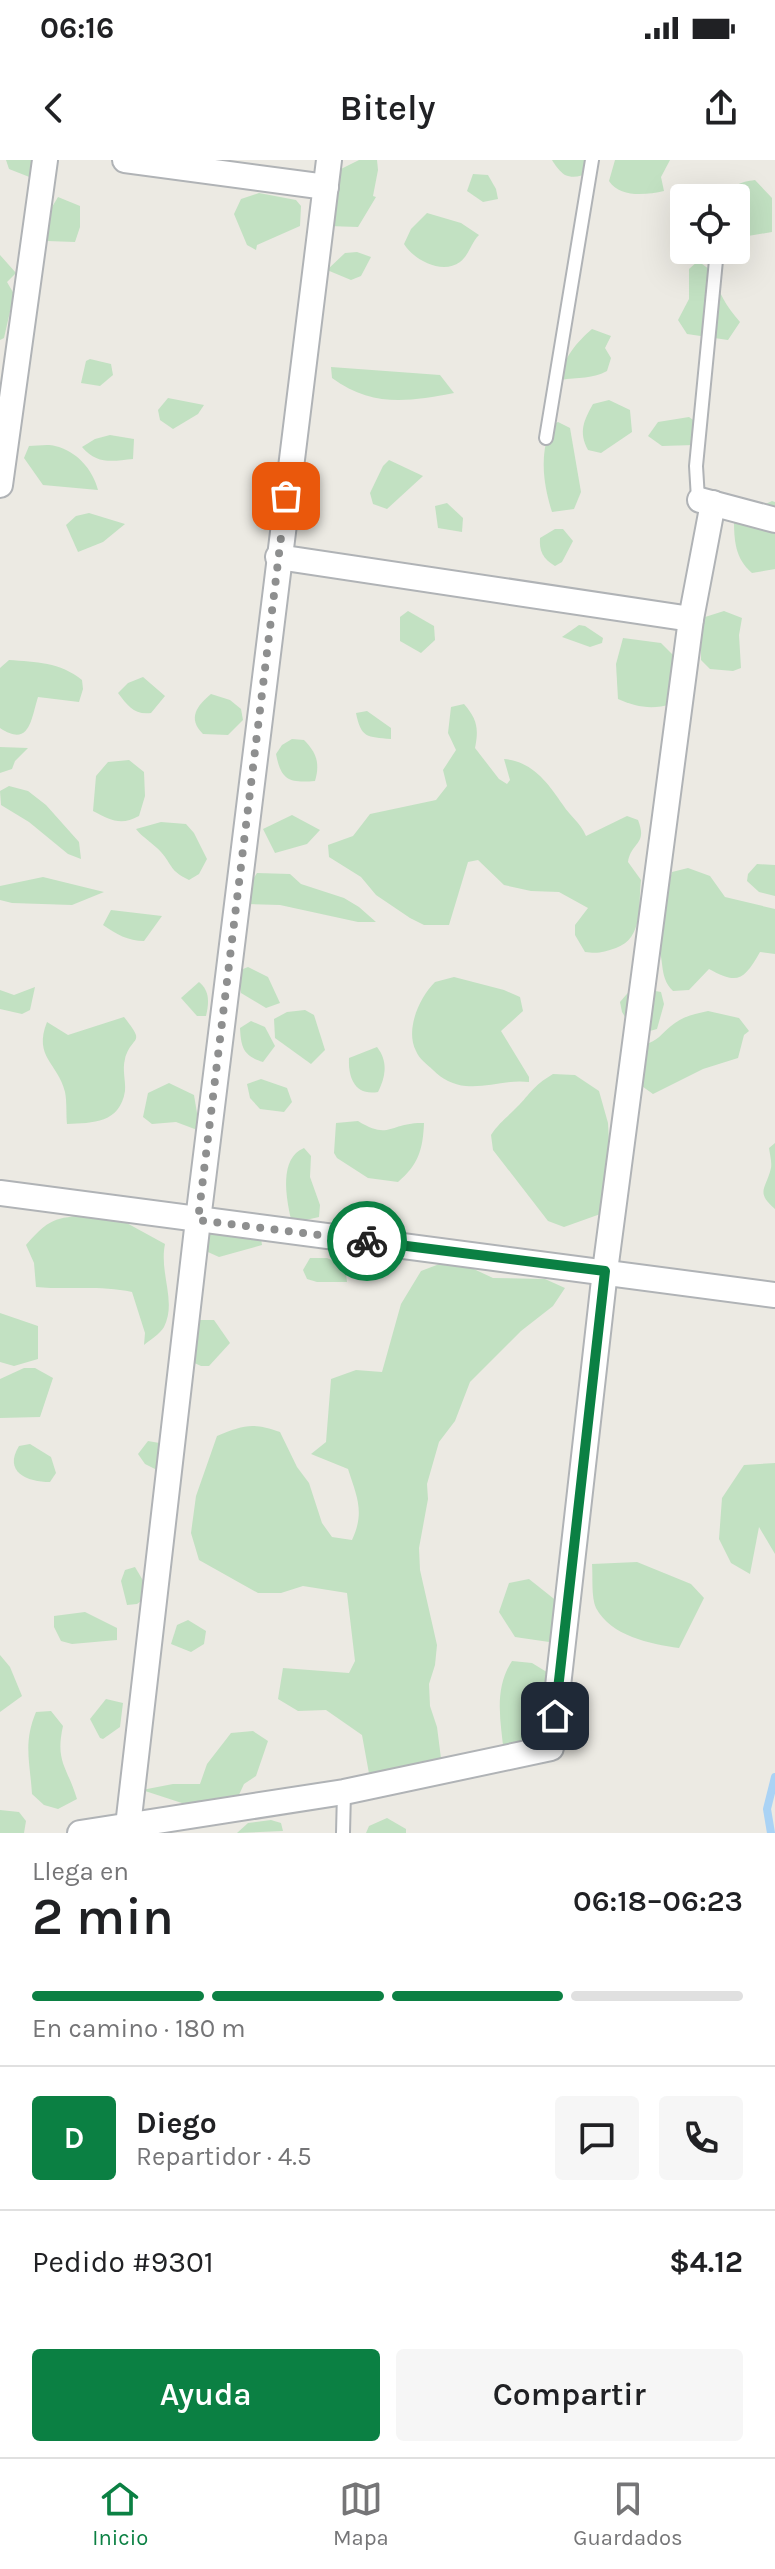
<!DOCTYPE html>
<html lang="es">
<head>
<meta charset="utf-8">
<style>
  :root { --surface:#fff; --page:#f6f6f6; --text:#202124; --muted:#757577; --line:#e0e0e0; --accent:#0b8043 }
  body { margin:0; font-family:Karla,sans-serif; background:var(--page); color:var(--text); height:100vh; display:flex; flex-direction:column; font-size:30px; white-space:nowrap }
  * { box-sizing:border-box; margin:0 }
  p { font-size:26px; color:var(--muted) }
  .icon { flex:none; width:44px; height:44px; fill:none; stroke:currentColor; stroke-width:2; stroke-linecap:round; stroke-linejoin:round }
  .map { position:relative; height:1673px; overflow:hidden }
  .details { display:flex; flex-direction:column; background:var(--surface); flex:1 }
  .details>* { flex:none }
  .tools { position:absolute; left:670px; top:24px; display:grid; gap:16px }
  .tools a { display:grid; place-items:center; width:80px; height:80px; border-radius:8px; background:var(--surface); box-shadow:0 8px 32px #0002; font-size:40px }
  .pin { position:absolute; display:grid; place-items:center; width:68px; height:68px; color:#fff; margin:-34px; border-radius:16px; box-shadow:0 4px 12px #0006 }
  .courier { position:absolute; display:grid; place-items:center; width:80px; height:80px; margin:-40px; border:6px solid #0b8043; border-radius:50%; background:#fff; color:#222; box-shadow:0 2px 10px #0007 }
  .overview em { font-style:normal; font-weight:600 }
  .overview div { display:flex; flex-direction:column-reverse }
  .overview { display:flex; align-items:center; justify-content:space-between; height:136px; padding:0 32px }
  h1 { font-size:52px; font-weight:600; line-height:60px }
  .bar { display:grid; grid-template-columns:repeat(4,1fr); gap:12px 8px; align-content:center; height:96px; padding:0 32px }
  .bar i { height:10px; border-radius:6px; background:var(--line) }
  .bar .on { background:var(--accent) }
  .bar p { grid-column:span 4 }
  .line { display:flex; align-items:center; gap:20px; padding:0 32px; border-top:2px solid var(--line) }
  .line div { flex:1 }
  .round { display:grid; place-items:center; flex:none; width:84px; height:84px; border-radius:8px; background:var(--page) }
  .button { display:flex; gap:16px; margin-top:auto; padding:16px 32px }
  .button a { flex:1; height:92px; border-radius:8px; background:var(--accent); color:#fff; font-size:32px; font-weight:600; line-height:92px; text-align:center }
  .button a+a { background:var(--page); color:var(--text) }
  .status { display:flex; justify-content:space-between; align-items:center; height:56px; padding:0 40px; background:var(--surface); direction:ltr }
  .status svg { height:22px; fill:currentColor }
  header { display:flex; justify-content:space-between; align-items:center; height:104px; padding:0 32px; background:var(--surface); font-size:36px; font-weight:600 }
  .tab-bar { display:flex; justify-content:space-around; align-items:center; height:112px; border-top:2px solid var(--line); background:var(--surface); font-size:22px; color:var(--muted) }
  .tab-bar a { display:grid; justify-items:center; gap:4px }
  .tab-bar .on { color:var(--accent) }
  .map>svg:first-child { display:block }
  .green { fill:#c2e1c2 }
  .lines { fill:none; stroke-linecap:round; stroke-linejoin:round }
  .stream { stroke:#aad3f5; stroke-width:8 }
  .lane-casing { stroke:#b0b3b6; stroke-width:16 }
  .street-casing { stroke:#b0b3b6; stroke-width:28 }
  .lane { stroke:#fff; stroke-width:12 }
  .street { stroke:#fff; stroke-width:24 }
  .done { stroke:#8e8f8f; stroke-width:8; stroke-dasharray:0 14.4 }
  .route { stroke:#0b8043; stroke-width:10 }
</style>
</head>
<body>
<div class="status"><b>06:16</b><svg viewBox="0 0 49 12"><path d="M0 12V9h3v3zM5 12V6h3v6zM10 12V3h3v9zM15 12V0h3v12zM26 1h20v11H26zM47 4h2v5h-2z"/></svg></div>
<header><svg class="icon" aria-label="back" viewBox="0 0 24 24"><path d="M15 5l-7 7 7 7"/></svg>Bitely<svg class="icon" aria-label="share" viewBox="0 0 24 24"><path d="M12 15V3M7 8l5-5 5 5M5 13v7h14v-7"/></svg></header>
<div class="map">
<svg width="775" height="1673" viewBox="0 0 775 1673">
  <rect width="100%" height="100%" fill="#eceae3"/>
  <g class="green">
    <polygon points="6,0 52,0 37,20 9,9"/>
    <polygon points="359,0 377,0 378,10 373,36 376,37 358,67 328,66 336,19 341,9"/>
    <path d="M 552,0 L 599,0 C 594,11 578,21 565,15 C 560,12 555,5 552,0 Z"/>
    <path d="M 615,0 L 670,0 L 661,17 L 664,31 C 646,35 620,38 609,21 Z"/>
    <polygon points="473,14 488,15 496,29 498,39 483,42 467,31"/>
    <path d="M 755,20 L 772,38 L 772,72 L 748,76 L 736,70 L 736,38 L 724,38 C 732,25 740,22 755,20 Z"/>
    <polygon points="259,33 296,40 301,46 300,66 257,85 256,90 247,85 234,54 241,39"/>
    <polygon points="58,37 80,46 80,67 75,82 47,81 40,67"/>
    <path d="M 427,53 L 461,63 L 479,75 C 471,83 469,95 460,102 C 442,115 414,100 404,84 L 411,69 Z"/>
    <polygon points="357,92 371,97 361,116 351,120 327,110 345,93"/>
    <polygon points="0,95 16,113 7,122 14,134 4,178 0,180"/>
    <path d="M 698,101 L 713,112 C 718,132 726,146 740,162 L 728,180 L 687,174 L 678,160 L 689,139 L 689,109 Z"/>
    <path d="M 592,169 L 611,176 L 605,188 L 611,198 L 607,211 C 594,219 577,217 561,220 C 561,200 577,182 592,169 Z"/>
    <polygon points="90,199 111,204 113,215 100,226 81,223 86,201"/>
    <path d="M 331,207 L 440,215 L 454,233 C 407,242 372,247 332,218 Z"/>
    <polygon points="168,238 204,245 198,254 173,269 160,260 158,250"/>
    <path d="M 609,240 L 630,250 L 632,272 L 601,293 L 588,290 C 578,272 584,260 593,244 Z"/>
    <polygon points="689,257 696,262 694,285 662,286 648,276 658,262"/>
    <path d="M 558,262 L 570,268 L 581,332 L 574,349 L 552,352 C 543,324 539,293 552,265 Z"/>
    <path d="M 110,275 L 134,279 L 133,299 C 113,301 97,305 82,287 L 95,279 Z"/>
    <path d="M 29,286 C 37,286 48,284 55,286 C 77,291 93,310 98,330 L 43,325 L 24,298 Z"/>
    <polygon points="389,300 423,316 387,349 373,344 370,333 383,306"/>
    <path d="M 772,341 L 775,342 L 775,409 L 752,413 C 735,399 734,380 734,359 Z"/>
    <polygon points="447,343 463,358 462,372 438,368 435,346"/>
    <polygon points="89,353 125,364 103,382 78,392 66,365 76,356"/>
    <path d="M 555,369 L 563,369 L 573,381 L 562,402 L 555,406 C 543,399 539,391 540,378 Z"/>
    <polygon points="408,451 434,466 435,480 421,493 400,481 400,457"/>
    <polygon points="724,451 742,458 739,475 741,508 733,511 710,509 701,500 701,461 705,457"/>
    <polygon points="579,465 585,466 603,478 602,483 590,487 562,477"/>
    <path d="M 623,478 L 661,483 L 675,497 L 671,544 C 652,550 636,547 618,539 L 616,504 Z"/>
    <path d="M 9,500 C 36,502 60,502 82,520 L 83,529 L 79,542 L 38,537 C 31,559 30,588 0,568 L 0,508 Z"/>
    <path d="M 143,517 L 165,536 L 151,553 C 134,555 128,546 118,533 L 128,523 Z"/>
    <path d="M 211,534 L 230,540 L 241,549 L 243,560 L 228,575 L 203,574 C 187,558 197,546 211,534 Z"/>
    <path d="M 464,544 C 477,559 479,568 475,588 L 499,619 L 507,624 L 510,620 L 504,599 C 532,601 548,623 563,645 C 570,656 580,662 586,676 L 627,656 L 638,660 C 648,685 631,682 628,702 L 641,720 C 638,745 644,778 616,788 C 604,792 598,794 585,792 L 575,775 L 575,765 L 588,748 L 559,732 L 531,731 L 504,725 L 478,700 L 468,702 L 449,765 L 424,765 L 410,758 L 376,735 L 361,717 L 329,697 L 328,685 L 353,676 L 370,654 L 436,640 L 447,626 L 443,610 L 456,590 L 448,573 L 451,547 Z"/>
    <path d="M 367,551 L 391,568 L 391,579 C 367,577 361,578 356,553 Z"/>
    <path d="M 292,579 L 304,580 C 317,593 320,604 315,621 C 290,623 281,621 276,594 L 282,585 Z"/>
    <polygon points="0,587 28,588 15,601 12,609 0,613"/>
    <path d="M 129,600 L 144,612 L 145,636 L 139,656 C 121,666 110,660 93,651 L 96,616 L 108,602 Z"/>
    <polygon points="9,626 28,631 46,645 79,682 81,699 68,694 29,662 1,645 0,631"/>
    <polygon points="292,655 320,670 307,684 275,693 263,669"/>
    <path d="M 161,662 L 186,664 L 194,673 L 207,699 L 199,714 L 189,720 C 170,711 173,706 161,692 C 153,683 143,678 136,669 Z"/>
    <polygon points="757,704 775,705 775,736 759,732 747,721 748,714"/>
    <path d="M 688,708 L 710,716 L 725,737 L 775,749 L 775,794 L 760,792 C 744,820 738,825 709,809 L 689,830 L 673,831 C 657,815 667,798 654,780 L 672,712 Z"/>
    <polygon points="257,713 290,714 301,724 344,738 359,747 376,762 358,762 280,745 247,744 242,737"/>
    <polygon points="43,717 104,732 72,745 12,743 0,740 0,726"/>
    <path d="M 111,750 L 162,756 L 144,781 C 128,781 116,774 103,765 Z"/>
    <polygon points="248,807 268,817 280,843 266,848 241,833 238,811"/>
    <path d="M 454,817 L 504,830 L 520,837 L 523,851 L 501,871 L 529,917 L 529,922 C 508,919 487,928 466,926 C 453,925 442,919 433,910 C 427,904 419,899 416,891 C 405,870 419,838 435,822 Z"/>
    <path d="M 199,822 C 210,831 209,843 206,856 L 197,856 L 181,838 Z"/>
    <polygon points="35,827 30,850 22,854 0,849 0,830 14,835"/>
    <polygon points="633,827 661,832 664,844 657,869 646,872 632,868 622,852 620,842"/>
    <polygon points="305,850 314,855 325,890 311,904 275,878 274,859 287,852"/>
    <path d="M 708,851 L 739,858 L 749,871 L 744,875 L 738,898 L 703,909 L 653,934 L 639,924 L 645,884 C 657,882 662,873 671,866 C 683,856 694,854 708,851 Z"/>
    <path d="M 124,857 C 147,886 132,874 125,899 C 122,910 126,921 125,931 C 120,963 93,963 67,964 C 66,954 67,942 65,932 C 58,903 33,897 47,862 L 68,875 Z"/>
    <path d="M 251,861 L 265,867 L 275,886 L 263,902 C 243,896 241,887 240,868 Z"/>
    <path d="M 377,887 C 388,901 386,916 378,932 C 355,936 348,918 349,898 Z"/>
    <path d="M 553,914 L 575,915 L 599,931 L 608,963 L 610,1000 L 606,1052 L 564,1067 L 548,1061 L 493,990 L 491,975 C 498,964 505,959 514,950 C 530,935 531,927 553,914 Z"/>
    <polygon points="261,919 287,928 292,942 284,952 260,949 250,938 247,924"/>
    <polygon points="169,923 194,935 200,971 176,962 152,964 143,957 148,933"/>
    <path d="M 358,961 C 390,981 390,962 424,963 C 423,990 418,1005 398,1022 L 368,1018 L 337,998 L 334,993 L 336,963 Z"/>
    <path d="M 775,983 L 775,1049 C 755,1032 766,1029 771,1008 C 772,1002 770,995 769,988 Z"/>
    <path d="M 304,988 L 311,996 L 310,1017 L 320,1045 L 319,1057 L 297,1062 L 291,1059 C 286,1037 279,998 304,988 Z"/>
    <polygon points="214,1050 259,1065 262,1085 219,1097 199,1088"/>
    <path d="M 96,1054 L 123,1061 L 165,1084 C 159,1114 177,1141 164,1167 C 160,1174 150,1180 144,1185 L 145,1173 L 132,1132 C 100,1125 69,1130 36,1127 L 34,1103 L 26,1085 C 53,1054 57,1059 96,1054 Z"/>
    <polygon points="310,1098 327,1098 345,1106 347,1122 317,1122 307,1119 303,1110"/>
    <path d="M 442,1103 L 463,1104 L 493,1118 L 545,1119 L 565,1128 L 553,1146 L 521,1171 L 470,1222 L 455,1261 L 439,1282 L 427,1324 L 428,1339 L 419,1388 L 420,1410 L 437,1485 L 435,1505 L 429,1524 L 430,1546 L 437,1567 L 443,1614 L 370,1619 L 362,1575 L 326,1550 L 298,1551 L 278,1539 L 283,1508 L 349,1513 L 355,1501 L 347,1433 L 303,1426 L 281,1433 L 258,1433 L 199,1400 L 191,1373 L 196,1336 L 217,1276 C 243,1265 253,1262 280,1272 L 297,1307 L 309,1323 L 322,1363 L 332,1377 L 352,1380 C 365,1352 357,1337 348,1309 L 311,1294 L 326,1282 L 331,1219 L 356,1210 L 382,1212 L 401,1144 L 421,1111 Z"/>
    <polygon points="0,1153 38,1166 38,1199 14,1206 0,1202"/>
    <polygon points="197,1160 214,1160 230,1183 209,1206 201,1206 190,1201"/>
    <polygon points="24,1208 35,1208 53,1218 40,1257 0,1258 0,1219"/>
    <polygon points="148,1281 165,1284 157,1310 145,1304 138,1294"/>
    <path d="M 30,1284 L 51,1297 L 56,1313 L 50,1322 C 27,1322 3,1312 19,1286 Z"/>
    <polygon points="775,1303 775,1394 759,1367 750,1414 731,1403 719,1379 722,1338 744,1305"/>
    <path d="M 637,1402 L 691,1424 L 704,1438 L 679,1488 C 650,1484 611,1476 596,1448 C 591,1437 593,1417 592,1404 Z"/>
    <polygon points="135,1407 151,1434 137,1444 127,1445 121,1421 125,1410"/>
    <polygon points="529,1419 568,1450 556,1483 515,1477 499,1452 509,1423"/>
    <polygon points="85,1452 117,1468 117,1480 72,1484 61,1481 54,1467 54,1456"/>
    <polygon points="188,1460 206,1471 204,1484 191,1492 171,1484 177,1465"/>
    <polygon points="0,1495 10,1507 22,1536 0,1552"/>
    <path d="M 512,1501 L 532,1503 L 563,1522 L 556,1564 L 504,1595 C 501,1562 493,1530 512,1501 Z"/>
    <polygon points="106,1539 123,1543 120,1567 103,1579 100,1578 90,1559"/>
    <path d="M 51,1551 L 63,1566 C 55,1602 67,1606 77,1639 L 58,1649 L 44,1645 L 32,1634 C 30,1602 23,1583 36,1552 Z"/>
    <polygon points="253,1571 268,1581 256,1616 244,1624 231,1652 188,1645 142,1630 173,1624 200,1624 207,1604 231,1573"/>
    <polygon points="0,1650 19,1652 26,1661 24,1673 0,1673"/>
    <polygon points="387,1658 406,1669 406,1673 366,1673 369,1666"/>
    <polygon points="271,1660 281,1663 283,1671 237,1673 248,1663"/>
  </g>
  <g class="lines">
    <polyline class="stream" points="771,1673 767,1649 775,1617"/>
    <g class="lane-casing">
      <g id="lane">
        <polyline points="546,278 592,0"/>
        <polyline points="698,339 696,306 717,90"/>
        <polyline points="343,1673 344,1632"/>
      </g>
    </g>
    <g class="street-casing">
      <g id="street">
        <polyline points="125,0 326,27"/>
        <polyline points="0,325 45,0"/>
        <polyline points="700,340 775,360"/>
        <polyline points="278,397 691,459"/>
        <polyline points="0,1033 775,1135"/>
        <polyline points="128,1666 198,1060 329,0"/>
        <polyline points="80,1673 344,1632 551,1588 605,1111 691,459 713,343"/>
      </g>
    </g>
    <use href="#lane" class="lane"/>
    <use href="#street" class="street"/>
  </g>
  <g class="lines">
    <polyline class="done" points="286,336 198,1060 367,1081"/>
    <polyline class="route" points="367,1081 605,1111 555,1556"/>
  </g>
</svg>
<div class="tools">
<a><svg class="icon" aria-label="locate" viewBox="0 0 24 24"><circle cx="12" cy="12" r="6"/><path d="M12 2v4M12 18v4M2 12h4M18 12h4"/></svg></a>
</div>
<div class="pin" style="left:286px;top:336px;background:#ea580c"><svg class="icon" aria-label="bag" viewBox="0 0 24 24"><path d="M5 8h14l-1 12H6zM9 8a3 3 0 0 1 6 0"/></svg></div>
<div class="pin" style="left:555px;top:1556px;background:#1f2937"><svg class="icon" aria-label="home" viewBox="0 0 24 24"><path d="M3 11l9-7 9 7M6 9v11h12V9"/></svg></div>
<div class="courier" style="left:367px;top:1081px"><svg class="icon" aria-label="bike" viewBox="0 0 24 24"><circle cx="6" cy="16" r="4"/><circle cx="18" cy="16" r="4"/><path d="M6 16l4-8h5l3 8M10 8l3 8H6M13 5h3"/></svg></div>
</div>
<section class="details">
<div class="overview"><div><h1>2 min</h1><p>Llega en</p></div><em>06:18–06:23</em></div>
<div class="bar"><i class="on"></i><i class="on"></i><i class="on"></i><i></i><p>En camino · 180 m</p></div>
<div class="line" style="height:144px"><b class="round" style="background:var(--accent);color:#fff">D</b><div><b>Diego</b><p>Repartidor · 4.5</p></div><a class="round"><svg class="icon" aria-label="chat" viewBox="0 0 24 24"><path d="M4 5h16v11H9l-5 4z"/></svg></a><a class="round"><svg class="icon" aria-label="phone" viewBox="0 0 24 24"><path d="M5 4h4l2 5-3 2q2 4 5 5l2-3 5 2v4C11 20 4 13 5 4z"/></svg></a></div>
<div class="line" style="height:104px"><div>Pedido #9301</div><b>$4.12</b></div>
<div class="button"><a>Ayuda</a><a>Compartir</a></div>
</section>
<nav class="tab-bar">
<a class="on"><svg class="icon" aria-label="home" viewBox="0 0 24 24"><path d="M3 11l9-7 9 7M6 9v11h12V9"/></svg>Inicio</a>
<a><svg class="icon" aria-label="map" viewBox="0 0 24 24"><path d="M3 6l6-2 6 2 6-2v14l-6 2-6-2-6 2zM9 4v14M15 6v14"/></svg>Mapa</a>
<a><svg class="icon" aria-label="saved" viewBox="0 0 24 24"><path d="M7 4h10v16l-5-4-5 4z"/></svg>Guardados</a>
</nav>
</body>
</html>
